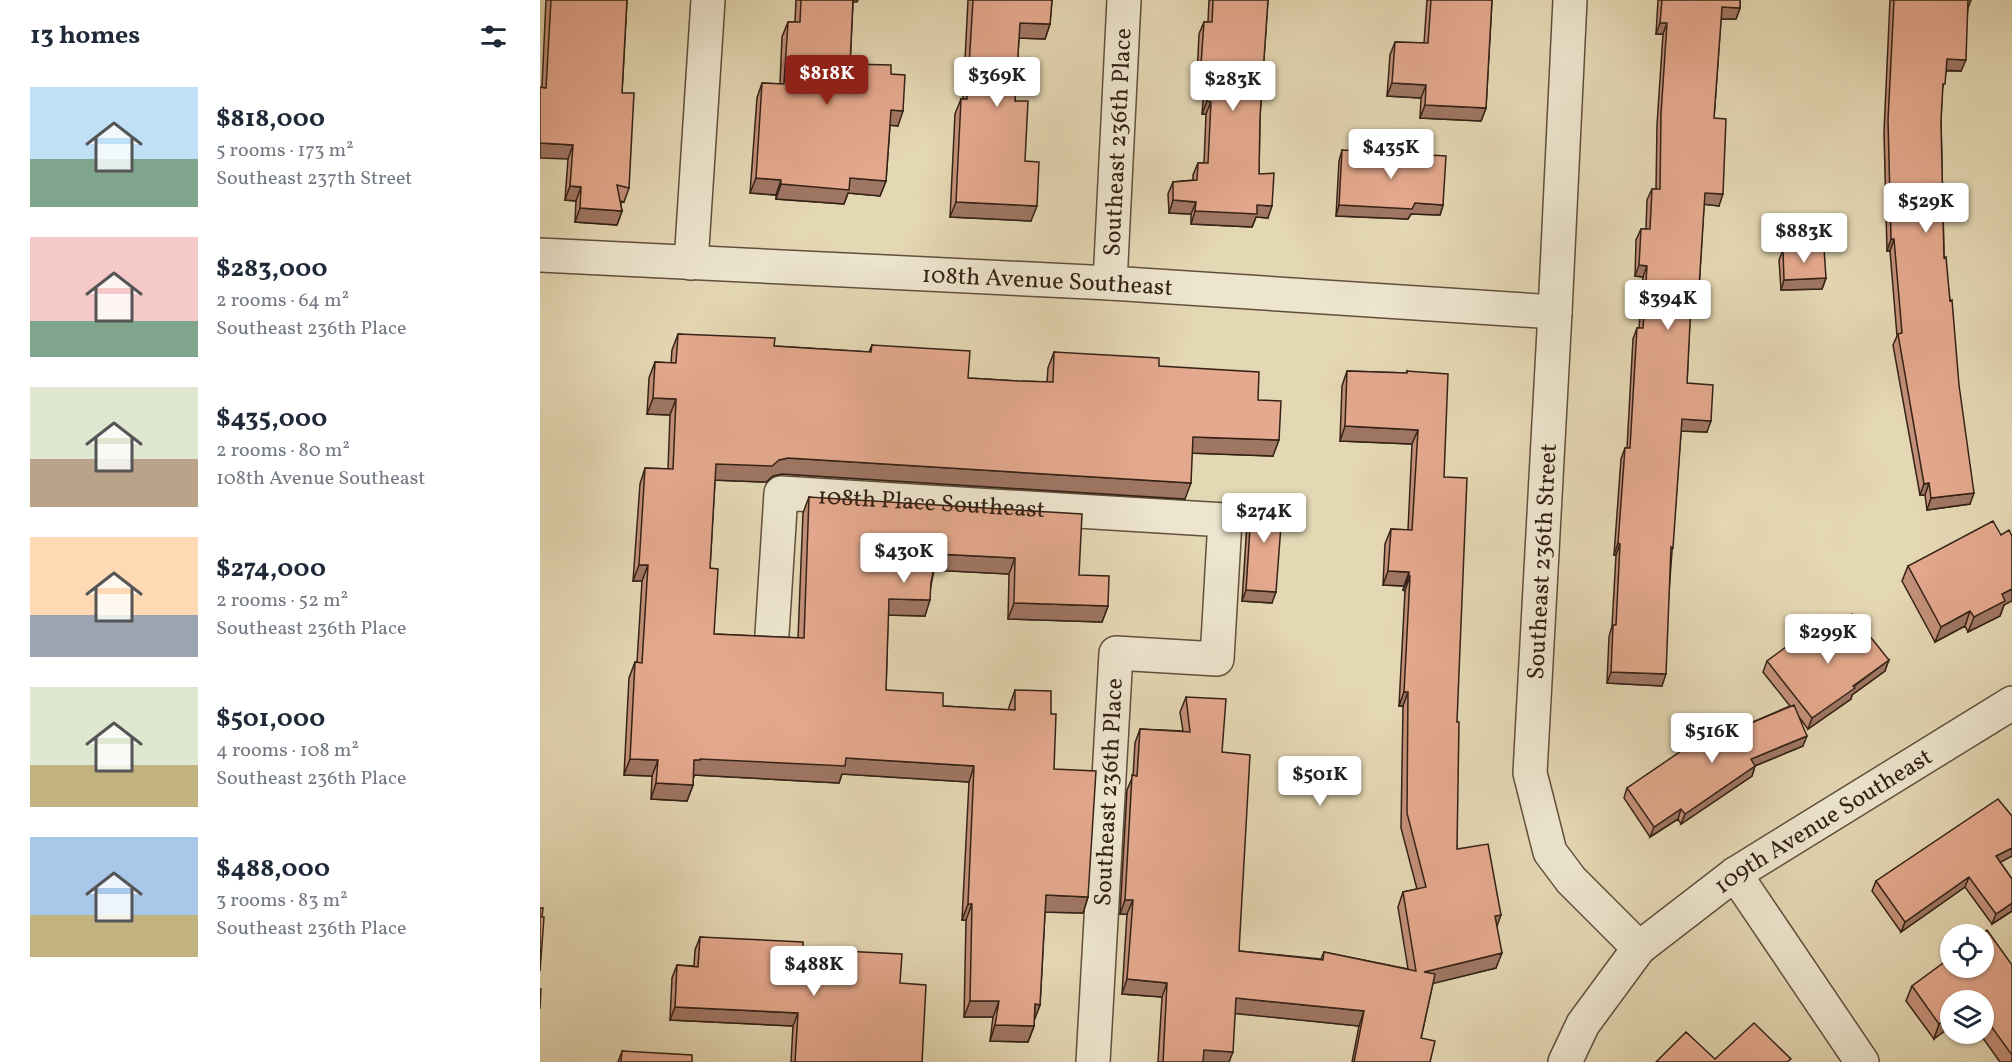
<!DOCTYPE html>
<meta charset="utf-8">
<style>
:root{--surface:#fff;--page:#f6f6f7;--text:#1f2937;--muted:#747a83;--accent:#8f2418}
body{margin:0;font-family:Vollkorn,serif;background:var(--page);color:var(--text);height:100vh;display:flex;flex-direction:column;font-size:22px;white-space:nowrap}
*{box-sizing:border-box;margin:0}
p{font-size:20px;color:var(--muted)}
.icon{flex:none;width:33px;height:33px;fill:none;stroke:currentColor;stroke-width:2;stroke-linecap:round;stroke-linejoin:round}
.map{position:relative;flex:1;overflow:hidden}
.drawer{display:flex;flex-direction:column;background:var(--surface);width:540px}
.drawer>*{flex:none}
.buttons{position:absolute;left:1400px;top:924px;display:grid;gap:12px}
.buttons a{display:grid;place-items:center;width:54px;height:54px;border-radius:50%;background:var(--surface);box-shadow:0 2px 4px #0004;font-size:30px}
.price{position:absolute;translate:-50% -51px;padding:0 14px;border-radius:6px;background:#fff;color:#222;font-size:20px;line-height:39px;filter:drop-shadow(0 2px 3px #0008)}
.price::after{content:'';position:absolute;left:50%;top:36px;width:18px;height:14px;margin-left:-9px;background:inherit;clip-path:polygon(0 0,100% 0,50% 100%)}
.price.selected{background:var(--accent);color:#fff}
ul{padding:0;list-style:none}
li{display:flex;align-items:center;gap:18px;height:150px;padding:0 30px}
li span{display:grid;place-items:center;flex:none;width:168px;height:120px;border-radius:0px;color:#555}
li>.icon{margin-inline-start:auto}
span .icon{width:72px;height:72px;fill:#fffc;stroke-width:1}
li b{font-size:26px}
h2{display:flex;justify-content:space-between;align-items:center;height:72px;padding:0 30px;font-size:26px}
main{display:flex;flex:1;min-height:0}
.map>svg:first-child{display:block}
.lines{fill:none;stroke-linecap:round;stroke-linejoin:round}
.minor-casing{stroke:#614f3d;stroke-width:36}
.tertiary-casing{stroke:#614f3d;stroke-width:36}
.minor{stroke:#ede5ce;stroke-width:33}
.tertiary{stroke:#ede5ce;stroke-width:33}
.wall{fill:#c39079;stroke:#352216;stroke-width:1.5}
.shaded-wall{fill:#9f7663;stroke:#352216;stroke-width:1.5}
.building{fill:#e3a88d;stroke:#352216;stroke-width:1.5}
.labels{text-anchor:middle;stroke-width:4.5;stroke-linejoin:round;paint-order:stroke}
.street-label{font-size:24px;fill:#352216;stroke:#ede5ce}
</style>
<main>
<section class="drawer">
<h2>13 homes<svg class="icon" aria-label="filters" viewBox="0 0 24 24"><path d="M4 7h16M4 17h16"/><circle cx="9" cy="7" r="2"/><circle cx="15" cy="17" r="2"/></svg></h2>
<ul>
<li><span style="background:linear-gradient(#bfe0f5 60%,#7fa58c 0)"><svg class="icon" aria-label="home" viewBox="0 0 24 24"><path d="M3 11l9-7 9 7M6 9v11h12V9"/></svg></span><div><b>$818,000</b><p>5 rooms · 173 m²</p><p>Southeast 237th Street</p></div></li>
<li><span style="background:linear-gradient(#f6c9c9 70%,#7fa58c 0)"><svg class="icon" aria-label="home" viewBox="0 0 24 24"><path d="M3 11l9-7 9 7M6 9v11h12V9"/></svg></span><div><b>$283,000</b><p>2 rooms · 64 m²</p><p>Southeast 236th Place</p></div></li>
<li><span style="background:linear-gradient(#dfe7d0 60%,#b9a48a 0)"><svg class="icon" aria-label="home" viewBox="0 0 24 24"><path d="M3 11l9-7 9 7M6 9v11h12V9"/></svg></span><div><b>$435,000</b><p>2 rooms · 80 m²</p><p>108th Avenue Southeast</p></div></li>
<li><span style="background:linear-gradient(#ffd9b3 65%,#9aa5b1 0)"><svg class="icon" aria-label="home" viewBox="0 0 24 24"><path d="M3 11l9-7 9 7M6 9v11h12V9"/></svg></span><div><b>$274,000</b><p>2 rooms · 52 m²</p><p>Southeast 236th Place</p></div></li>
<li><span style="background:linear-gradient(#dfe7d0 65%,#c2b280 0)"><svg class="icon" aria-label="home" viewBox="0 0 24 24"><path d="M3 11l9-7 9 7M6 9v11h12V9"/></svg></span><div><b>$501,000</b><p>4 rooms · 108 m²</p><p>Southeast 236th Place</p></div></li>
<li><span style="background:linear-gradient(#a9c7e8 65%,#c2b280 0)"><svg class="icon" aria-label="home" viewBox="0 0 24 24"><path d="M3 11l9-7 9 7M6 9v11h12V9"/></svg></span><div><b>$488,000</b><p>3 rooms · 83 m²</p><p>Southeast 236th Place</p></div></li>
</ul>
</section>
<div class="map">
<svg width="1472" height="1062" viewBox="0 0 1472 1062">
<rect width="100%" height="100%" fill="#e4d7b3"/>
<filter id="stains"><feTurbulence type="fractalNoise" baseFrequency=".00333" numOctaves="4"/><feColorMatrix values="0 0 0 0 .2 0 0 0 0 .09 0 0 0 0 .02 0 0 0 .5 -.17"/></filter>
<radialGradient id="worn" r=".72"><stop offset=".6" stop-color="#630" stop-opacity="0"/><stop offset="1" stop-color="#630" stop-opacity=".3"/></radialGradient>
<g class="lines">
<defs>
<g id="minor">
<path d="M 151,263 L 168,0"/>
<path id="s1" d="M 570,283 L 584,0"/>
<path id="s2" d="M 232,634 L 241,493 L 685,520 L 677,659 L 576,653 L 553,1062"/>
<path d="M 1195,874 L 1322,1062"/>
<path id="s3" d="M 1099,948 L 1195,874 L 1472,703"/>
<path id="s4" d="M 1025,1062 L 1043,1024 L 1099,948 L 1031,880 L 1010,852 L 990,773 L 1015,312 L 1030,0"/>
</g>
<g id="tertiary">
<path id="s5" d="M 0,255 L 570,283 L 1015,312"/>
</g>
</defs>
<use href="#minor" class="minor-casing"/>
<use href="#tertiary" class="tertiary-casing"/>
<use href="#minor" class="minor"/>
<use href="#tertiary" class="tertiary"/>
</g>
<path class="wall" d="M 6,0 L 87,0 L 82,93 L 89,188 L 84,202 L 80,201 L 82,211 L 77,225 L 35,222 L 36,201 L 25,200 L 28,159 L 2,87 Z
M 256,0 L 318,0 L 317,2 L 313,2 L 310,64 L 351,74 L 358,126 L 350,125 L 346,181 L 340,196 L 308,193 L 304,204 L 236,199 L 236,195 L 210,193 L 217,98 L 222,83 L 240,84 L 242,37 L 248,22 L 255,22 Z
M 428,0 L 512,0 L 510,24 L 505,39 L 479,38 L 475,101 L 485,161 L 491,221 L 410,217 L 415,114 L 421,99 L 423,99 Z
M 669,0 L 728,0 L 720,117 L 719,174 L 728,218 L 716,217 L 712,227 L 651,224 L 651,214 L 629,213 L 628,194 L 633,182 L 653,180 L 653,175 L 658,163 L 664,163 L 666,114 L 662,114 L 665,77 L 657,77 L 659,34 L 664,22 L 668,22 Z
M 887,0 L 952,0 L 946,108 L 941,121 L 880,118 L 881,98 L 847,96 L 850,55 L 855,42 L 884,43 Z
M 1118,0 L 1200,0 L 1200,8 L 1196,19 L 1181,19 L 1174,118 L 1179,206 L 1164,204 L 1158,304 L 1154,316 L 1150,315 L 1147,383 L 1167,432 L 1141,431 L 1122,686 L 1067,683 L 1069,637 L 1072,626 L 1076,555 L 1074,555 L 1081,459 L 1085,448 L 1087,448 L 1093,339 L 1097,328 L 1099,328 L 1103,277 L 1095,276 L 1096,240 L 1101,229 L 1106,229 L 1107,200 L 1112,189 L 1116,189 L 1117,125 L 1123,34 L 1116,34 Z
M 1350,0 L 1431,0 L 1428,8 L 1421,71 L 1406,71 L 1402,91 L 1401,121 L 1404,258 L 1410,301 L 1430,504 L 1387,510 L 1385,495 L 1380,495 L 1353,345 L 1357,336 L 1350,251 L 1347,251 L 1344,132 Z
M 802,150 L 903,205 L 900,215 L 871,214 L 868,219 L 796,216 L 799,161 Z
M 1243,250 L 1286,278 L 1282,289 L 1241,290 L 1239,260 Z
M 138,334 L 234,346 L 329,352 L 332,345 L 428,378 L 478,381 L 507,382 L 508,368 L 514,352 L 619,366 L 718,400 L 733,456 L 652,453 L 645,499 L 242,474 L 233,476 L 226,482 L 175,480 L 170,568 L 174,634 L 258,638 L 263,513 L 269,497 L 539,575 L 568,606 L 562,622 L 468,619 L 469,574 L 394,570 L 385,616 L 348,615 L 346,690 L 403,706 L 469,710 L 469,707 L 475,690 L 511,714 L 514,769 L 548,897 L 543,913 L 505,912 L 500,1005 L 494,1020 L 494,1026 L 488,1042 L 450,1041 L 453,1017 L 424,1017 L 426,920 L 422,920 L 429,782 L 302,774 L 299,783 L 154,775 L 153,777 L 153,785 L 147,801 L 111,799 L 112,776 L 84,775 L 89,678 L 95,662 L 97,662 L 102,581 L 93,581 L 100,484 L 105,468 L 128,469 L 130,415 L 107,414 L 109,378 L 115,362 L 131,363 L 132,350 Z
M 807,371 L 866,373 L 867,371 L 904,477 L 917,722 L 917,849 L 957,926 L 956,968 L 893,983 L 881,1038 L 890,1062 L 812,1062 L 819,1026 L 695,1013 L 689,1062 L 618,1062 L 622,997 L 582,994 L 587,914 L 580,914 L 587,790 L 593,776 L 595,743 L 600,729 L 643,731 L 640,712 L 646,697 L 682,752 L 699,951 L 781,959 L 784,952 L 868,969 L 858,907 L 863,892 L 877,889 L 861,828 L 863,706 L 859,706 L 865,591 L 863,590 L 864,586 L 843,585 L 845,544 L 851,529 L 868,530 L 872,444 L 800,441 L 802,386 Z
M 712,497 L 732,603 L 702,601 L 708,508 Z
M 1368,566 L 1464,605 L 1460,616 L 1428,632 L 1425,626 L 1395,642 L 1362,581 Z
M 1274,641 L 1345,671 L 1312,695 L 1311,699 L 1268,729 L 1259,717 L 1263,746 L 1215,766 L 1212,776 L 1141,824 L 1138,819 L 1110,837 L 1084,798 L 1087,788 L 1192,731 L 1250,706 L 1223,672 L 1227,661 Z
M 1472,856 L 1460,862 L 1472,879 L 1472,911 L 1452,924 L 1425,887 L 1361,932 L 1332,891 L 1336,881 Z
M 160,937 L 263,949 L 360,983 L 382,1062 L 251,1062 L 253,1026 L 130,1020 L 132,978 L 137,965 L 154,966 L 155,950 Z
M 1472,965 L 1472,1062 L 1460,1062 L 1440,1034 L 1443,1034 L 1443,1000 L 1410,1000 L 1394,1039 L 1366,1001 L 1372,986 Z
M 82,1051 L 152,1062 L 78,1062 Z"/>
<path class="shaded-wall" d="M 1182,7 L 1200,8 L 1196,19 L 1178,19 Z
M 480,23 L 510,24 L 505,39 L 474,38 Z
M 1120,23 L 1127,23 L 1123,34 L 1116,34 Z
M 1407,59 L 1426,60 L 1421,71 L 1402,70 Z
M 661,64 L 669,65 L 665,77 L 657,77 Z
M 852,83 L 886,85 L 881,98 L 847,96 Z
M 667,101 L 671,102 L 666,114 L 662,114 Z
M 885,105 L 946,108 L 941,121 L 880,118 Z
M 351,110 L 363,111 L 358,126 L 346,125 Z
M 0,143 L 33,145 L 28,159 L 0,158 Z
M 216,178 L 241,180 L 236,195 L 210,193 Z
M 310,178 L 346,181 L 340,196 L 308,193 L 304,204 L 236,199 L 241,184 Z
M 30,186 L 41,187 L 36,201 L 25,200 Z
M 1165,193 L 1183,194 L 1179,206 L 1161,204 Z
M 633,200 L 656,202 L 651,214 L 629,213 Z
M 416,202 L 497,206 L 491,221 L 410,217 Z
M 875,203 L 903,205 L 900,215 L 871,214 L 868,219 L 796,216 L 799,205 Z
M 717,205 L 732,206 L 728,218 L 716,217 L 712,227 L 651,224 L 655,211 Z
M 40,208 L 82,211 L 77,225 L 35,222 Z
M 1351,239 L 1354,239 L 1350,251 L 1347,251 Z
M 1099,265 L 1107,266 L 1103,277 L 1095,276 Z
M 1286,278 L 1282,289 L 1241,290 L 1244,280 Z
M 1151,304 L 1158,304 L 1154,316 L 1147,315 Z
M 113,398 L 136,399 L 130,415 L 107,414 Z
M 1142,419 L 1171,421 L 1167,432 L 1138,431 Z
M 805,426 L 878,430 L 872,444 L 800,441 Z
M 653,437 L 739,440 L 733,456 L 647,453 Z
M 248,458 L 651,483 L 645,499 L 242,474 L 233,476 L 226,482 L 170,480 L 176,464 L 239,460 Z
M 1389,483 L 1385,495 L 1380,495 L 1384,484 Z
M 1434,493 L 1430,504 L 1387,510 L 1391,498 Z
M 1078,543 L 1080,544 L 1076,555 L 1074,555 Z
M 397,554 L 475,558 L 469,574 L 391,570 Z
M 99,565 L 108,565 L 102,581 L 93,581 Z
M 848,571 L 869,572 L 864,586 L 843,585 Z
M 869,576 L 870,576 L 865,591 L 863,590 Z
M 1472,589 L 1472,601 L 1464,605 L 1460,616 L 1428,632 L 1434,617 L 1462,594 Z
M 706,590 L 736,592 L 732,603 L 702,601 Z
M 349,599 L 390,600 L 385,616 L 343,615 Z
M 474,603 L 568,606 L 562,622 L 468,619 Z
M 1430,611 L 1425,626 L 1395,642 L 1401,627 Z
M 1349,660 L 1345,671 L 1312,695 L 1311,699 L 1268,729 L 1272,718 Z
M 1071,672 L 1126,674 L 1122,686 L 1067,683 Z
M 864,692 L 868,692 L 863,706 L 859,706 Z
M 1267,736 L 1263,746 L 1207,769 L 1211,759 Z
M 306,758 L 434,766 L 429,782 L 302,774 L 299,783 L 154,775 L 154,777 L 148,776 L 154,760 L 160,759 Z
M 90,759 L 118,760 L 112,776 L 84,775 Z
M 1215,766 L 1212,776 L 1141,824 L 1145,814 Z
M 116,783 L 153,785 L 147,801 L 111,799 Z
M 1141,809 L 1138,819 L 1110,837 L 1114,827 Z
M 1472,848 L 1472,856 L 1452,867 L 1456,856 Z
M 1429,877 L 1425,887 L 1361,932 L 1365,922 Z
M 506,895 L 548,897 L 543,913 L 500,912 Z
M 585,900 L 593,900 L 587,914 L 580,914 Z
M 1472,903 L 1472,911 L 1452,924 L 1456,914 Z
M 428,904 L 432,904 L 426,920 L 422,920 Z
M 961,915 L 956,929 L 955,916 Z
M 962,953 L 956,968 L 879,987 L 884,972 Z
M 587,979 L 627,983 L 622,997 L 582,994 Z
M 696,998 L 824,1011 L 819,1026 L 690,1013 Z
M 430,1001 L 459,1001 L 453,1017 L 424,1017 Z
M 495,1004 L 500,1005 L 494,1021 Z
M 135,1007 L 258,1013 L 253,1026 L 130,1020 Z
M 1410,1016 L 1410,1027 L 1394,1039 L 1399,1024 Z
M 455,1025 L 494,1026 L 488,1042 L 450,1041 Z
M 664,1050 L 693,1052 L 689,1062 L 660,1062 Z"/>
<path class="building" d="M 11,0 L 87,0 L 82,93 L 94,93 L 89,188 L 77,185 L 82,211 L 40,208 L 41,187 L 30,186 L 33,145 L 0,143 L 0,87 L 6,88 Z
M 261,0 L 313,0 L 310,64 L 351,65 L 351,74 L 365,75 L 363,111 L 351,110 L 346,181 L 310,178 L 309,190 L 241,184 L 241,180 L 216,178 L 222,83 L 244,84 L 248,22 L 260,22 Z
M 433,0 L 512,0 L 510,24 L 480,23 L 475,101 L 488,101 L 485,161 L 499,162 L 497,206 L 416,202 L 421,99 L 427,99 Z
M 673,0 L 728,0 L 720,117 L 719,174 L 734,173 L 732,206 L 717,205 L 717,214 L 655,211 L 656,202 L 633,200 L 633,182 L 657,180 L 658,163 L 668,163 L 671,102 L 667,101 L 669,65 L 661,64 L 664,22 L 672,22 Z
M 891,0 L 952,0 L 946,108 L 885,105 L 886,85 L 852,83 L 855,42 L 888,43 Z
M 1122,0 L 1200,0 L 1200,8 L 1182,7 L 1174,118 L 1186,119 L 1183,194 L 1165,193 L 1158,304 L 1151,304 L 1147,383 L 1173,385 L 1171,421 L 1142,419 L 1133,548 L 1131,547 L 1126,674 L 1071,672 L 1073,625 L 1076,625 L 1080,544 L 1078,543 L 1085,448 L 1090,448 L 1097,328 L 1103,328 L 1107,266 L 1099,265 L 1101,229 L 1110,229 L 1112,189 L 1120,189 L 1121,114 L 1127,23 L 1120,23 Z
M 1354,0 L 1428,0 L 1426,60 L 1407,59 L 1405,84 L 1403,84 L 1401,121 L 1404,258 L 1406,257 L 1410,301 L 1412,300 L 1419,385 L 1434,493 L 1391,498 L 1389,483 L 1384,484 L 1358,334 L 1362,333 L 1354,239 L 1351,239 L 1348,120 Z
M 802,150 L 906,156 L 903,205 L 875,203 L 872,209 L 799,205 Z
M 1284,248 L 1286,278 L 1244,280 L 1243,250 Z
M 138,334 L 235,338 L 234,346 L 331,352 L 332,345 L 430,351 L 428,378 L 478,381 L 513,382 L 514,352 L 619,358 L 619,366 L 719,372 L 718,400 L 741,401 L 739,440 L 653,437 L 651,483 L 248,458 L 239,460 L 232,466 L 176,464 L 170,568 L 178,569 L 174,634 L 264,638 L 269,497 L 542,514 L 539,575 L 569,576 L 568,606 L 474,603 L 475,558 L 397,554 L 391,582 L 390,600 L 349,599 L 346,690 L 403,693 L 403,706 L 475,710 L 475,690 L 511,691 L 511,714 L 516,714 L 514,769 L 556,771 L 548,897 L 506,895 L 500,1005 L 495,1004 L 494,1026 L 455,1025 L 459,1001 L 430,1001 L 432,904 L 428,904 L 434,766 L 306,758 L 305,766 L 160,759 L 160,760 L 154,760 L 153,785 L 116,783 L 118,760 L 90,759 L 95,662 L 102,663 L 108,565 L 99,565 L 105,468 L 133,469 L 136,399 L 113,398 L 115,362 L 136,363 Z
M 807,371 L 867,373 L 867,371 L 908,374 L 904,477 L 927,478 L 917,722 L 919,722 L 917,849 L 948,844 L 961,915 L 955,916 L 962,953 L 884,972 L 895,974 L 881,1038 L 895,1041 L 890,1062 L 814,1062 L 824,1011 L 696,998 L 693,1052 L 664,1050 L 663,1062 L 623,1062 L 627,983 L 587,979 L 593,900 L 585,900 L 592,775 L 597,776 L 600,729 L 650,732 L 646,697 L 686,699 L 682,752 L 710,755 L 699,951 L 783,960 L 784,952 L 876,971 L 863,892 L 886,887 L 867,813 L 868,692 L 864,692 L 870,576 L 869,576 L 869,572 L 848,571 L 851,529 L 872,530 L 878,430 L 805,426 Z
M 712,497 L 743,499 L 736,592 L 706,590 Z
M 1453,521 L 1461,535 L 1469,530 L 1472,536 L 1472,589 L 1462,594 L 1465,601 L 1434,617 L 1430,611 L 1401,627 L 1368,566 Z
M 1312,614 L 1349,660 L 1313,686 L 1315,688 L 1272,718 L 1227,661 L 1266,632 L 1274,641 Z
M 1254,705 L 1267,736 L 1211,759 L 1215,766 L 1145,814 L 1141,809 L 1114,827 L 1087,788 L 1185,721 L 1192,731 Z
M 1458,799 L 1472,816 L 1472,848 L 1456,856 L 1472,879 L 1472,903 L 1456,914 L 1429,877 L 1365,922 L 1336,881 Z
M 0,908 L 3,908 L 2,917 L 4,917 L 0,971 Z
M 1447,930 L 1472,965 L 1472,1055 L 1443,1015 L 1443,1000 L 1410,1000 L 1410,1016 L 1399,1024 L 1372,986 L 1410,958 L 1410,968 L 1443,968 L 1443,934 L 1442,934 Z
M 160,937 L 263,942 L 263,949 L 362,954 L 360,983 L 386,985 L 382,1062 L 255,1062 L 258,1013 L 135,1007 L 137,965 L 158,967 Z
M 0,989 L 1,989 L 0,1009 Z
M 1214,1023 L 1251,1059 L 1247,1062 L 1116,1062 L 1146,1032 L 1175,1059 Z
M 82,1051 L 152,1055 L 152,1062 L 81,1062 Z"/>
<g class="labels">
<g class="street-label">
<text dy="8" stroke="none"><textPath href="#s1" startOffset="141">Southeast 236th Place</textPath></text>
<text dy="8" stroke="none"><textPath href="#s5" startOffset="508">108th Avenue Southeast</textPath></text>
<text dy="8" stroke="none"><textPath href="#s2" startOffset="292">108th Place Southeast</textPath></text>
<text dy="8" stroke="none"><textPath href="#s4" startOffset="561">Southeast 236th Street</textPath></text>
<text transform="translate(568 792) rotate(-87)" y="8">Southeast 236th Place</text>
<text dy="8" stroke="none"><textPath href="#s3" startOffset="224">109th Avenue Southeast</textPath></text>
</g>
</g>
<rect width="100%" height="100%" filter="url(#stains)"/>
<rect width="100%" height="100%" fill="url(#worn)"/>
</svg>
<div class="buttons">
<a><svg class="icon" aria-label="locate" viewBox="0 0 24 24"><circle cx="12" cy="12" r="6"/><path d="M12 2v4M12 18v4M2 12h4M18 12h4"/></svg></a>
<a><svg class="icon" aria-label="layers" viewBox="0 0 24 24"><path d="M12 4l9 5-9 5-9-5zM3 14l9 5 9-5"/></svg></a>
</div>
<b class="price selected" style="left:287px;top:106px">$818K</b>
<b class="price" style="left:457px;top:108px">$369K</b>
<b class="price" style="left:693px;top:112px">$283K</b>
<b class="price" style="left:851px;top:180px">$435K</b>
<b class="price" style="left:1386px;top:234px">$529K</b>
<b class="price" style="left:1264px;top:264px">$883K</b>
<b class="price" style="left:1128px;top:331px">$394K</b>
<b class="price" style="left:724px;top:544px">$274K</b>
<b class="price" style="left:364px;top:584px">$430K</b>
<b class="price" style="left:1288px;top:665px">$299K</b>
<b class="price" style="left:1172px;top:764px">$516K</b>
<b class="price" style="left:780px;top:807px">$501K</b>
<b class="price" style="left:274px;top:997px">$488K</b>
</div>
</main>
